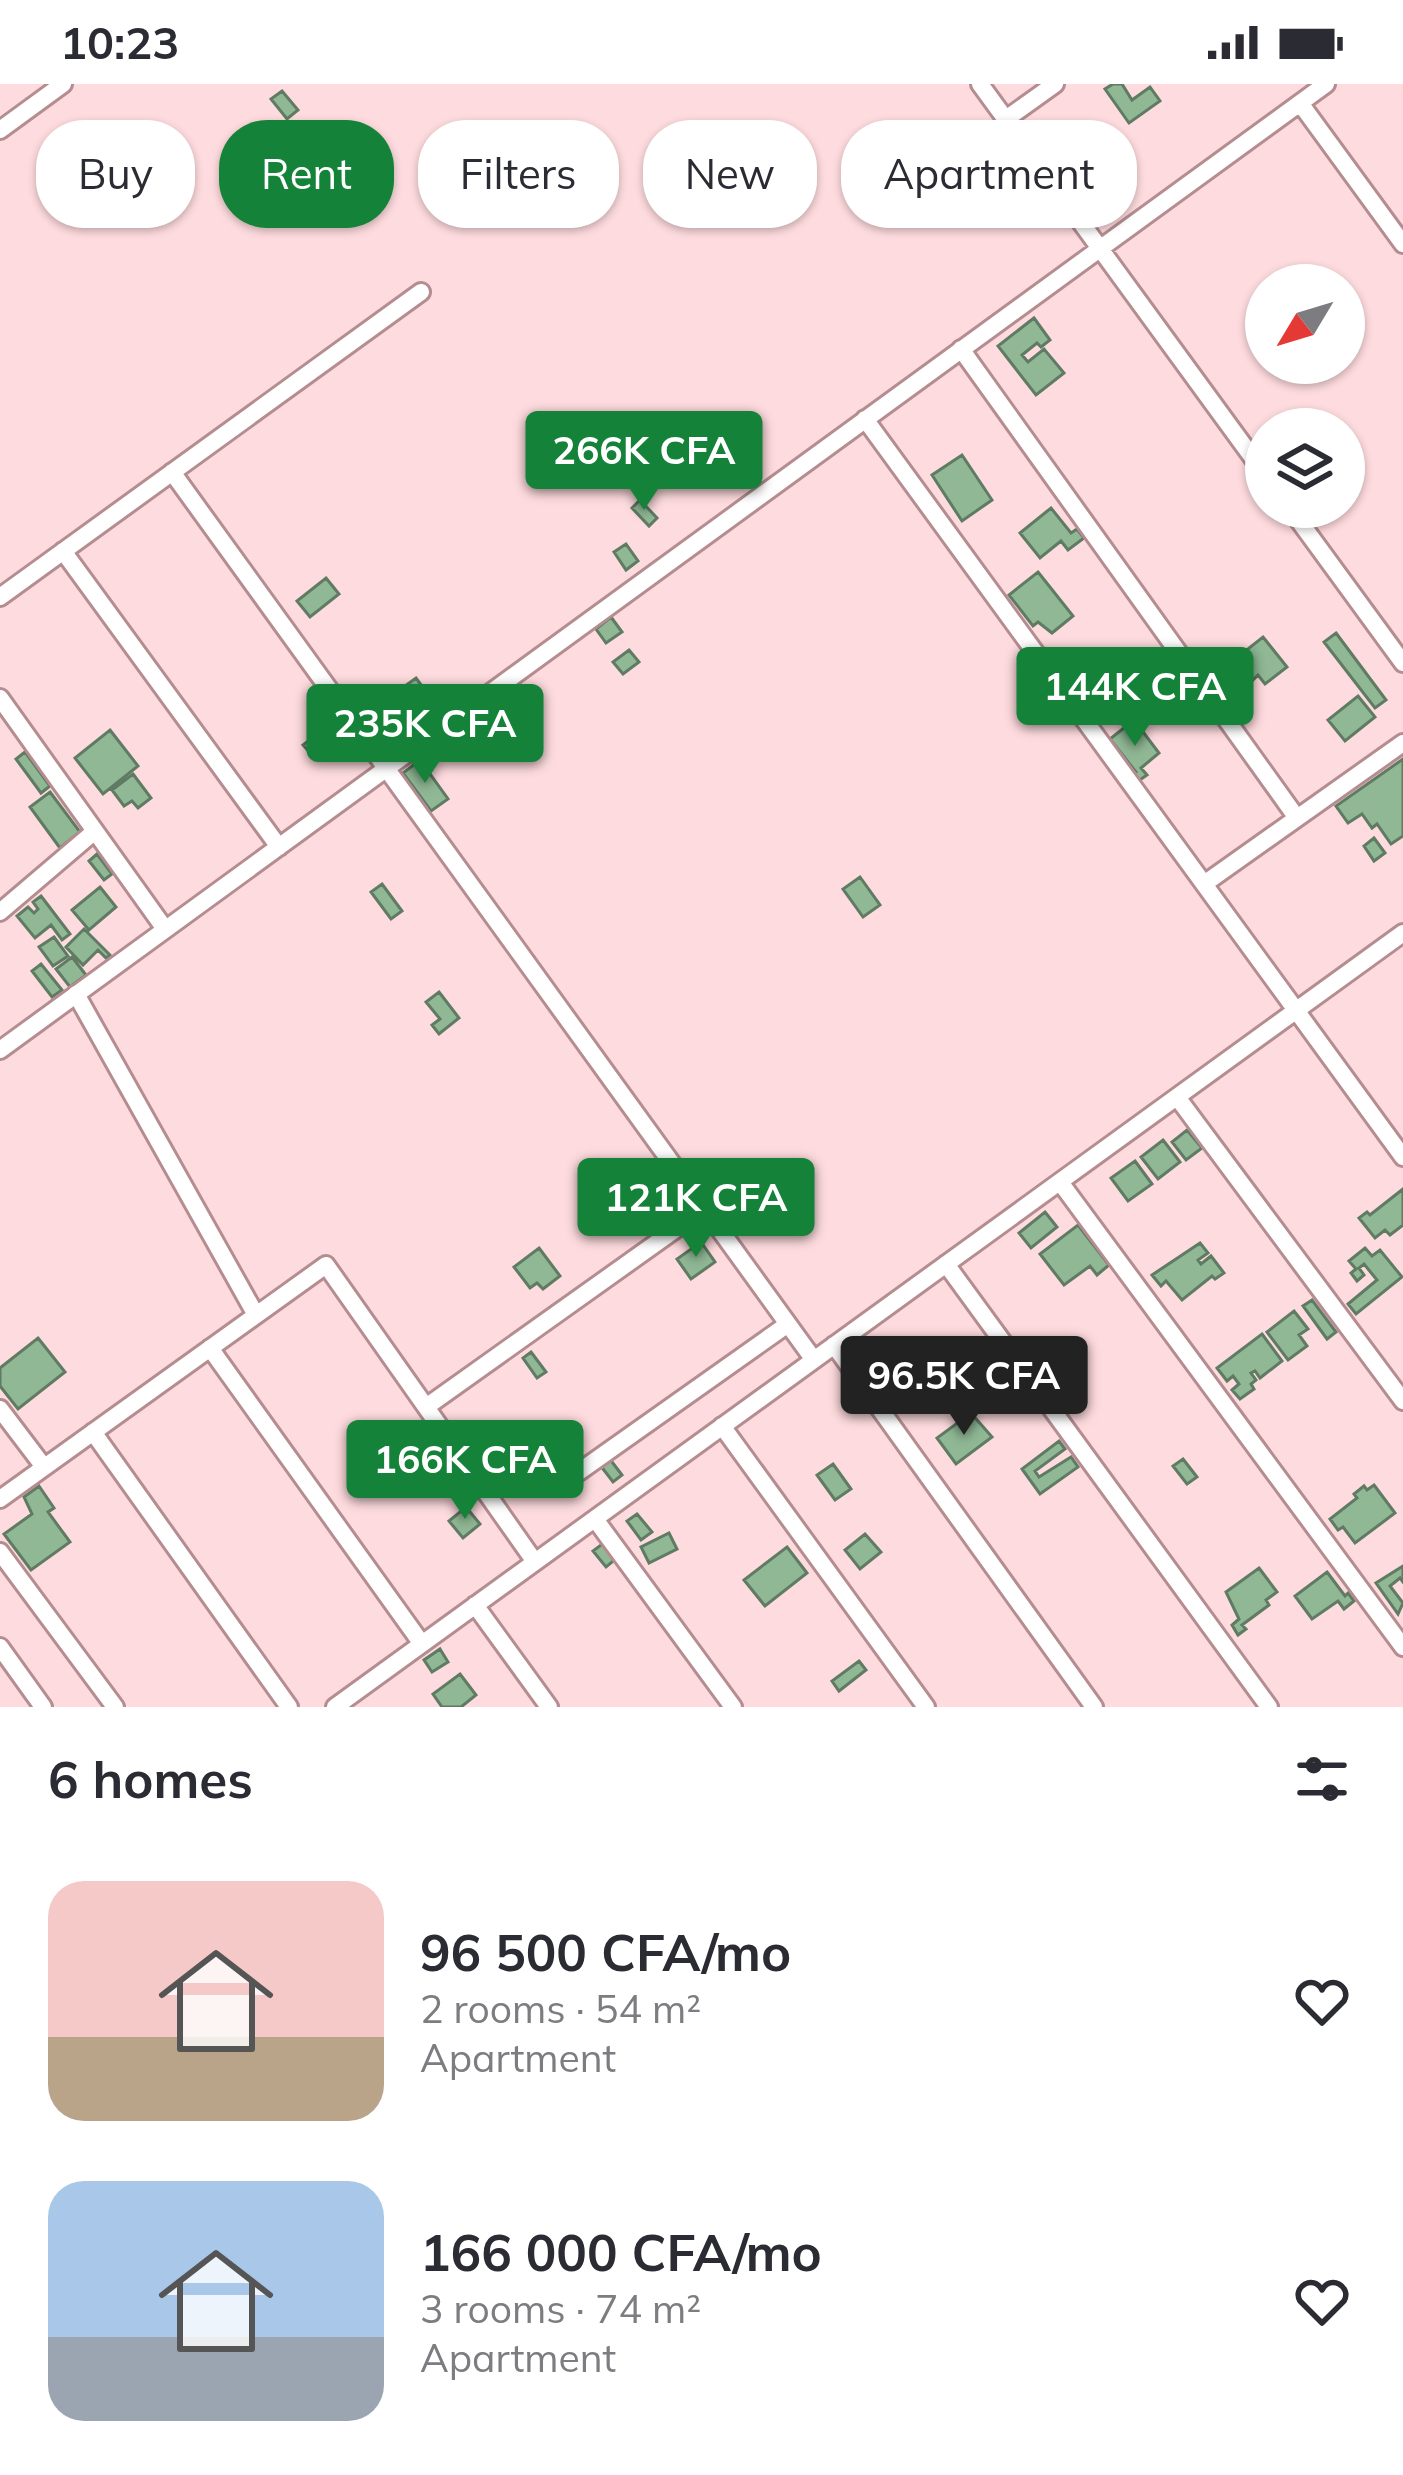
<!DOCTYPE html>
<meta charset="utf-8">
<style>
:root{--surface:#fff;--page:#f7f7f7;--text:#2b2b33;--muted:#7c7c81;--accent:#148239}
body{margin:0;font-family:Mulish,sans-serif;background:var(--page);color:var(--text);height:100vh;display:flex;flex-direction:column;font-size:45px;white-space:nowrap}
*{box-sizing:border-box;margin:0}
p{font-size:39px;color:var(--muted)}
.icon{flex:none;width:66px;height:66px;fill:none;stroke:currentColor;stroke-width:2;stroke-linecap:round;stroke-linejoin:round}
.map{position:relative;height:1623px;overflow:hidden}
.panel{display:flex;flex-direction:column;background:var(--surface);flex:1}
.panel>*{flex:none}
.banner{position:absolute;left:36px;top:36px;width:1332px;height:108px;display:flex;gap:24px}
.needle{width:78px;rotate:232deg}
.buttons{position:absolute;left:1245px;top:180px;display:grid;gap:24px}
.buttons a{display:grid;place-items:center;width:120px;height:120px;border-radius:50%;background:var(--surface);box-shadow:0 3px 9px #0004;font-size:60px}
.price{position:absolute;translate:-50% -102px;padding:0 27px;border-radius:12px;background:var(--accent);color:#fff;font-size:39px;line-height:78px;filter:drop-shadow(0 3px 6px #0008)}
.price::after{content:'';position:absolute;left:50%;top:72px;width:36px;height:27px;margin-left:-18px;background:inherit;clip-path:polygon(0 0,100% 0,50% 100%)}
.price.selected{background:#222;color:#fff}
ul{padding:0;list-style:none}
li{display:flex;align-items:center;gap:36px;height:300px;padding:0 48px}
li span{display:grid;place-items:center;flex:none;width:336px;height:240px;border-radius:36px;color:#555}
li>.icon{margin-inline-start:auto}
span .icon{width:144px;height:144px;fill:#fffc;stroke-width:1}
li b{font-size:51px}
h2{display:flex;justify-content:space-between;align-items:center;height:144px;padding:0 48px;font-size:51px}
.pill{padding:0 42px;border-radius:48px;background:var(--surface);box-shadow:0 3px 9px #0004;font-size:42px;line-height:108px}
.pill.selected{background:var(--accent);color:#fff}
.status{display:flex;justify-content:space-between;align-items:center;height:84px;padding:0 60px;background:var(--surface);direction:ltr}
.status svg{height:33px;fill:currentColor}
.map>svg:first-child{display:block}
.building{fill:#90b895;stroke:#5f7b63;stroke-width:3}
.lines{fill:none;stroke-linecap:round;stroke-linejoin:round}
.minor-casing{stroke:#b58d91;stroke-width:22}
.minor{stroke:#fff;stroke-width:16}
</style>
<div class="status"><b>10:23</b><svg viewBox="0 0 49 12"><path d="M0 12V9h3v3zM5 12V6h3v6zM10 12V3h3v9zM15 12V0h3v12zM26 1h20v11H26zM47 4h2v5h-2z"/></svg></div>
<div class="map">
<svg width="1403" height="1623" viewBox="0 0 1403 1623">
<rect width="100%" height="100%" fill="#fedbde"/>
<path class="building" d="M 1113,0 L 1122,0 L 1132,16 L 1150,3 L 1160,17 L 1129,39 L 1105,5 Z
M 282,7 L 298,26 L 287,35 L 271,15 Z
M 1034,234 L 1050,256 L 1041,263 L 1037,259 L 1022,271 L 1028,278 L 1044,265 L 1064,289 L 1036,311 L 998,262 Z
M 962,371 L 992,416 L 962,437 L 932,391 Z
M 640,416 L 657,434 L 649,442 L 632,424 Z
M 1051,424 L 1071,449 L 1077,445 L 1084,454 L 1068,466 L 1061,457 L 1040,474 L 1020,449 Z
M 626,460 L 638,477 L 626,486 L 614,468 Z
M 1038,488 L 1073,532 L 1052,549 L 1038,538 L 1033,542 L 1009,511 Z
M 326,494 L 339,510 L 310,533 L 297,517 Z
M 611,533 L 622,548 L 606,559 L 596,545 Z
M 1336,549 L 1386,616 L 1375,624 L 1324,558 Z
M 1263,553 L 1287,583 L 1265,600 L 1258,591 L 1253,596 L 1242,582 L 1229,598 L 1220,587 Z
M 629,566 L 639,578 L 623,590 L 613,578 Z
M 416,594 L 435,620 L 400,645 L 390,632 L 411,617 L 402,604 Z
M 1358,612 L 1375,633 L 1345,657 L 1328,636 Z
M 1134,636 L 1159,669 L 1141,684 L 1147,691 L 1134,700 L 1129,694 L 1136,688 L 1110,655 Z
M 110,646 L 138,682 L 103,710 L 75,674 Z
M 321,647 L 328,656 L 311,670 L 303,661 Z
M 25,668 L 50,702 L 41,709 L 16,675 Z
M 1403,675 L 1403,752 L 1391,760 L 1377,740 L 1372,744 L 1362,730 L 1348,739 L 1336,722 Z
M 420,676 L 448,715 L 431,727 L 403,689 Z
M 133,690 L 151,714 L 138,724 L 132,717 L 124,722 L 112,706 Z
M 50,708 L 80,748 L 60,764 L 30,723 Z
M 1374,754 L 1385,769 L 1374,777 L 1364,762 Z
M 97,770 L 112,790 L 104,796 L 89,777 Z
M 860,793 L 880,821 L 863,833 L 843,805 Z
M 382,800 L 402,827 L 391,835 L 371,808 Z
M 100,803 L 116,823 L 89,846 L 72,826 Z
M 41,812 L 70,850 L 62,856 L 51,841 L 35,854 L 17,832 L 28,823 L 34,829 L 38,825 L 33,818 Z
M 84,845 L 110,871 L 106,874 L 98,866 L 83,881 L 66,863 Z
M 54,853 L 68,872 L 53,882 L 39,863 Z
M 72,873 L 86,891 L 70,903 L 56,885 Z
M 41,880 L 62,906 L 52,913 L 32,887 Z
M 439,908 L 459,934 L 439,950 L 432,941 L 440,935 L 426,918 Z
M 1187,1046 L 1202,1064 L 1186,1076 L 1172,1058 Z
M 1163,1056 L 1180,1078 L 1158,1095 L 1141,1073 Z
M 1135,1077 L 1152,1100 L 1128,1117 L 1111,1094 Z
M 1403,1105 L 1403,1141 L 1390,1151 L 1385,1146 L 1375,1154 L 1359,1134 L 1367,1128 L 1370,1131 Z
M 1045,1128 L 1057,1143 L 1031,1164 L 1019,1149 Z
M 1078,1141 L 1109,1181 L 1097,1191 L 1090,1182 L 1064,1201 L 1040,1170 Z
M 701,1158 L 715,1178 L 691,1195 L 677,1175 Z
M 1200,1159 L 1208,1169 L 1198,1176 L 1201,1180 L 1211,1172 L 1224,1189 L 1215,1195 L 1212,1192 L 1182,1216 L 1166,1197 L 1161,1202 L 1152,1191 Z
M 539,1164 L 560,1192 L 543,1205 L 537,1199 L 530,1204 L 514,1183 Z
M 1365,1164 L 1372,1172 L 1380,1166 L 1402,1193 L 1356,1230 L 1348,1220 L 1377,1196 L 1364,1180 L 1359,1184 L 1364,1191 L 1357,1197 L 1351,1189 L 1356,1185 L 1349,1177 Z
M 1312,1216 L 1336,1248 L 1327,1255 L 1303,1222 Z
M 1294,1227 L 1308,1245 L 1299,1251 L 1307,1262 L 1288,1276 L 1267,1248 Z
M 1262,1250 L 1282,1277 L 1260,1294 L 1255,1287 L 1251,1289 L 1256,1296 L 1251,1300 L 1254,1305 L 1240,1315 L 1232,1306 L 1239,1300 L 1233,1292 L 1227,1297 L 1217,1284 Z
M 38,1254 L 65,1288 L 18,1325 L 0,1302 L 0,1284 Z
M 994,1266 L 1009,1285 L 979,1309 L 984,1316 L 973,1325 L 953,1299 Z
M 531,1268 L 546,1288 L 537,1294 L 523,1274 Z
M 971,1329 L 992,1353 L 956,1380 L 937,1354 Z
M 1059,1357 L 1065,1365 L 1035,1387 L 1039,1393 L 1071,1373 L 1078,1383 L 1040,1410 L 1022,1385 Z
M 609,1374 L 622,1391 L 613,1398 L 600,1381 Z
M 1183,1375 L 1197,1393 L 1187,1400 L 1173,1382 Z
M 833,1380 L 851,1405 L 835,1416 L 817,1391 Z
M 1374,1401 L 1395,1429 L 1355,1459 L 1343,1443 L 1338,1446 L 1330,1435 L 1357,1414 L 1354,1410 L 1364,1402 L 1367,1406 Z
M 39,1402 L 54,1424 L 48,1428 L 70,1458 L 31,1486 L 4,1450 L 32,1430 L 24,1413 Z
M 466,1423 L 480,1440 L 463,1454 L 449,1437 Z
M 637,1430 L 652,1448 L 641,1456 L 627,1437 Z
M 669,1449 L 677,1465 L 649,1479 L 641,1463 Z
M 865,1450 L 881,1468 L 860,1485 L 845,1466 Z
M 605,1458 L 617,1474 L 606,1483 L 593,1467 Z
M 787,1463 L 807,1489 L 765,1522 L 744,1496 Z
M 1403,1482 L 1403,1498 L 1400,1494 L 1390,1502 L 1403,1519 L 1398,1530 L 1376,1499 Z
M 1259,1484 L 1277,1508 L 1266,1516 L 1269,1521 L 1242,1541 L 1246,1545 L 1238,1551 L 1232,1541 L 1239,1535 L 1226,1508 Z
M 1327,1488 L 1345,1512 L 1348,1509 L 1354,1517 L 1344,1525 L 1338,1517 L 1312,1535 L 1295,1512 Z
M 440,1565 L 448,1578 L 432,1588 L 424,1576 Z
M 859,1577 L 866,1586 L 839,1607 L 832,1597 Z
M 460,1590 L 476,1611 L 461,1623 L 442,1623 L 433,1610 Z"/>
<g class="lines">
<defs>
<path id="minor" d="M 980,0 L 1266,392
M 1300,19 L 1403,160
M 1006,35 L 1055,0
M 0,46 L 63,0
M 961,265 L 1297,734
M 865,335 L 1403,1073
M 172,388 L 814,1276
M 1289,423 L 1403,579
M 63,467 L 279,763
M 0,513 L 421,208
M 0,614 L 165,845
M 1204,800 L 1403,659
M 0,828 L 95,747
M 76,910 L 256,1231
M 0,966 L 1326,0
M 1177,1013 L 1403,1317
M 1060,1098 L 1403,1563
M 946,1180 L 1269,1623
M 834,1261 L 1094,1623
M 210,1264 L 422,1560
M 426,1323 L 704,1125
M 0,1325 L 44,1383
M 722,1342 L 926,1623
M 93,1348 L 289,1623
M 576,1390 L 788,1240
M 0,1415 L 326,1181 L 535,1478
M 595,1435 L 733,1623
M 0,1468 L 115,1623
M 475,1521 L 549,1623
M 0,1563 L 43,1623
M 335,1623 L 1403,849"/>
</defs>
<use href="#minor" class="minor-casing"/>
<use href="#minor" class="minor"/>
</g>
</svg>
<div class="buttons">
<a><svg class="needle" viewBox="-14 -14 28 28"><path d="M0-13l5 13h-10z" fill="#e53935"/><path d="M0 13l5-13h-10z" fill="#7c7c81"/></svg></a>
<a><svg class="icon" aria-label="layers" viewBox="0 0 24 24"><path d="M12 4l9 5-9 5-9-5zM3 14l9 5 9-5"/></svg></a>
</div>
<b class="price" style="left:644px;top:429px">266K CFA</b>
<b class="price" style="left:1135px;top:665px">144K CFA</b>
<b class="price" style="left:425px;top:702px">235K CFA</b>
<b class="price" style="left:696px;top:1176px">121K CFA</b>
<b class="price selected" style="left:964px;top:1354px">96.5K CFA</b>
<b class="price" style="left:465px;top:1438px">166K CFA</b>
<div class="banner">
<a class="pill">Buy</a>
<a class="pill selected">Rent</a>
<a class="pill">Filters</a>
<a class="pill">New</a>
<a class="pill">Apartment</a>
</div>
</div>
<section class="panel">
<h2>6 homes<svg class="icon" aria-label="filters" viewBox="0 0 24 24"><path d="M4 7h16M4 17h16"/><circle cx="9" cy="7" r="2"/><circle cx="15" cy="17" r="2"/></svg></h2>
<ul>
<li><span style="background:linear-gradient(#f6c9c9 65%,#b9a48a 0)"><svg class="icon" aria-label="home" viewBox="0 0 24 24"><path d="M3 11l9-7 9 7M6 9v11h12V9"/></svg></span><div><b>96 500 CFA/mo</b><p>2 rooms · 54 m²</p><p>Apartment</p></div><svg class="icon" aria-label="heart" viewBox="0 0 24 24"><path d="M12 20l-8-8c-3-5 5-10 8-4 3-6 11-1 8 4z"/></svg></li>
<li><span style="background:linear-gradient(#a9c7e8 65%,#9aa5b1 0)"><svg class="icon" aria-label="home" viewBox="0 0 24 24"><path d="M3 11l9-7 9 7M6 9v11h12V9"/></svg></span><div><b>166 000 CFA/mo</b><p>3 rooms · 74 m²</p><p>Apartment</p></div><svg class="icon" aria-label="heart" viewBox="0 0 24 24"><path d="M12 20l-8-8c-3-5 5-10 8-4 3-6 11-1 8 4z"/></svg></li>
</ul>
</section>
